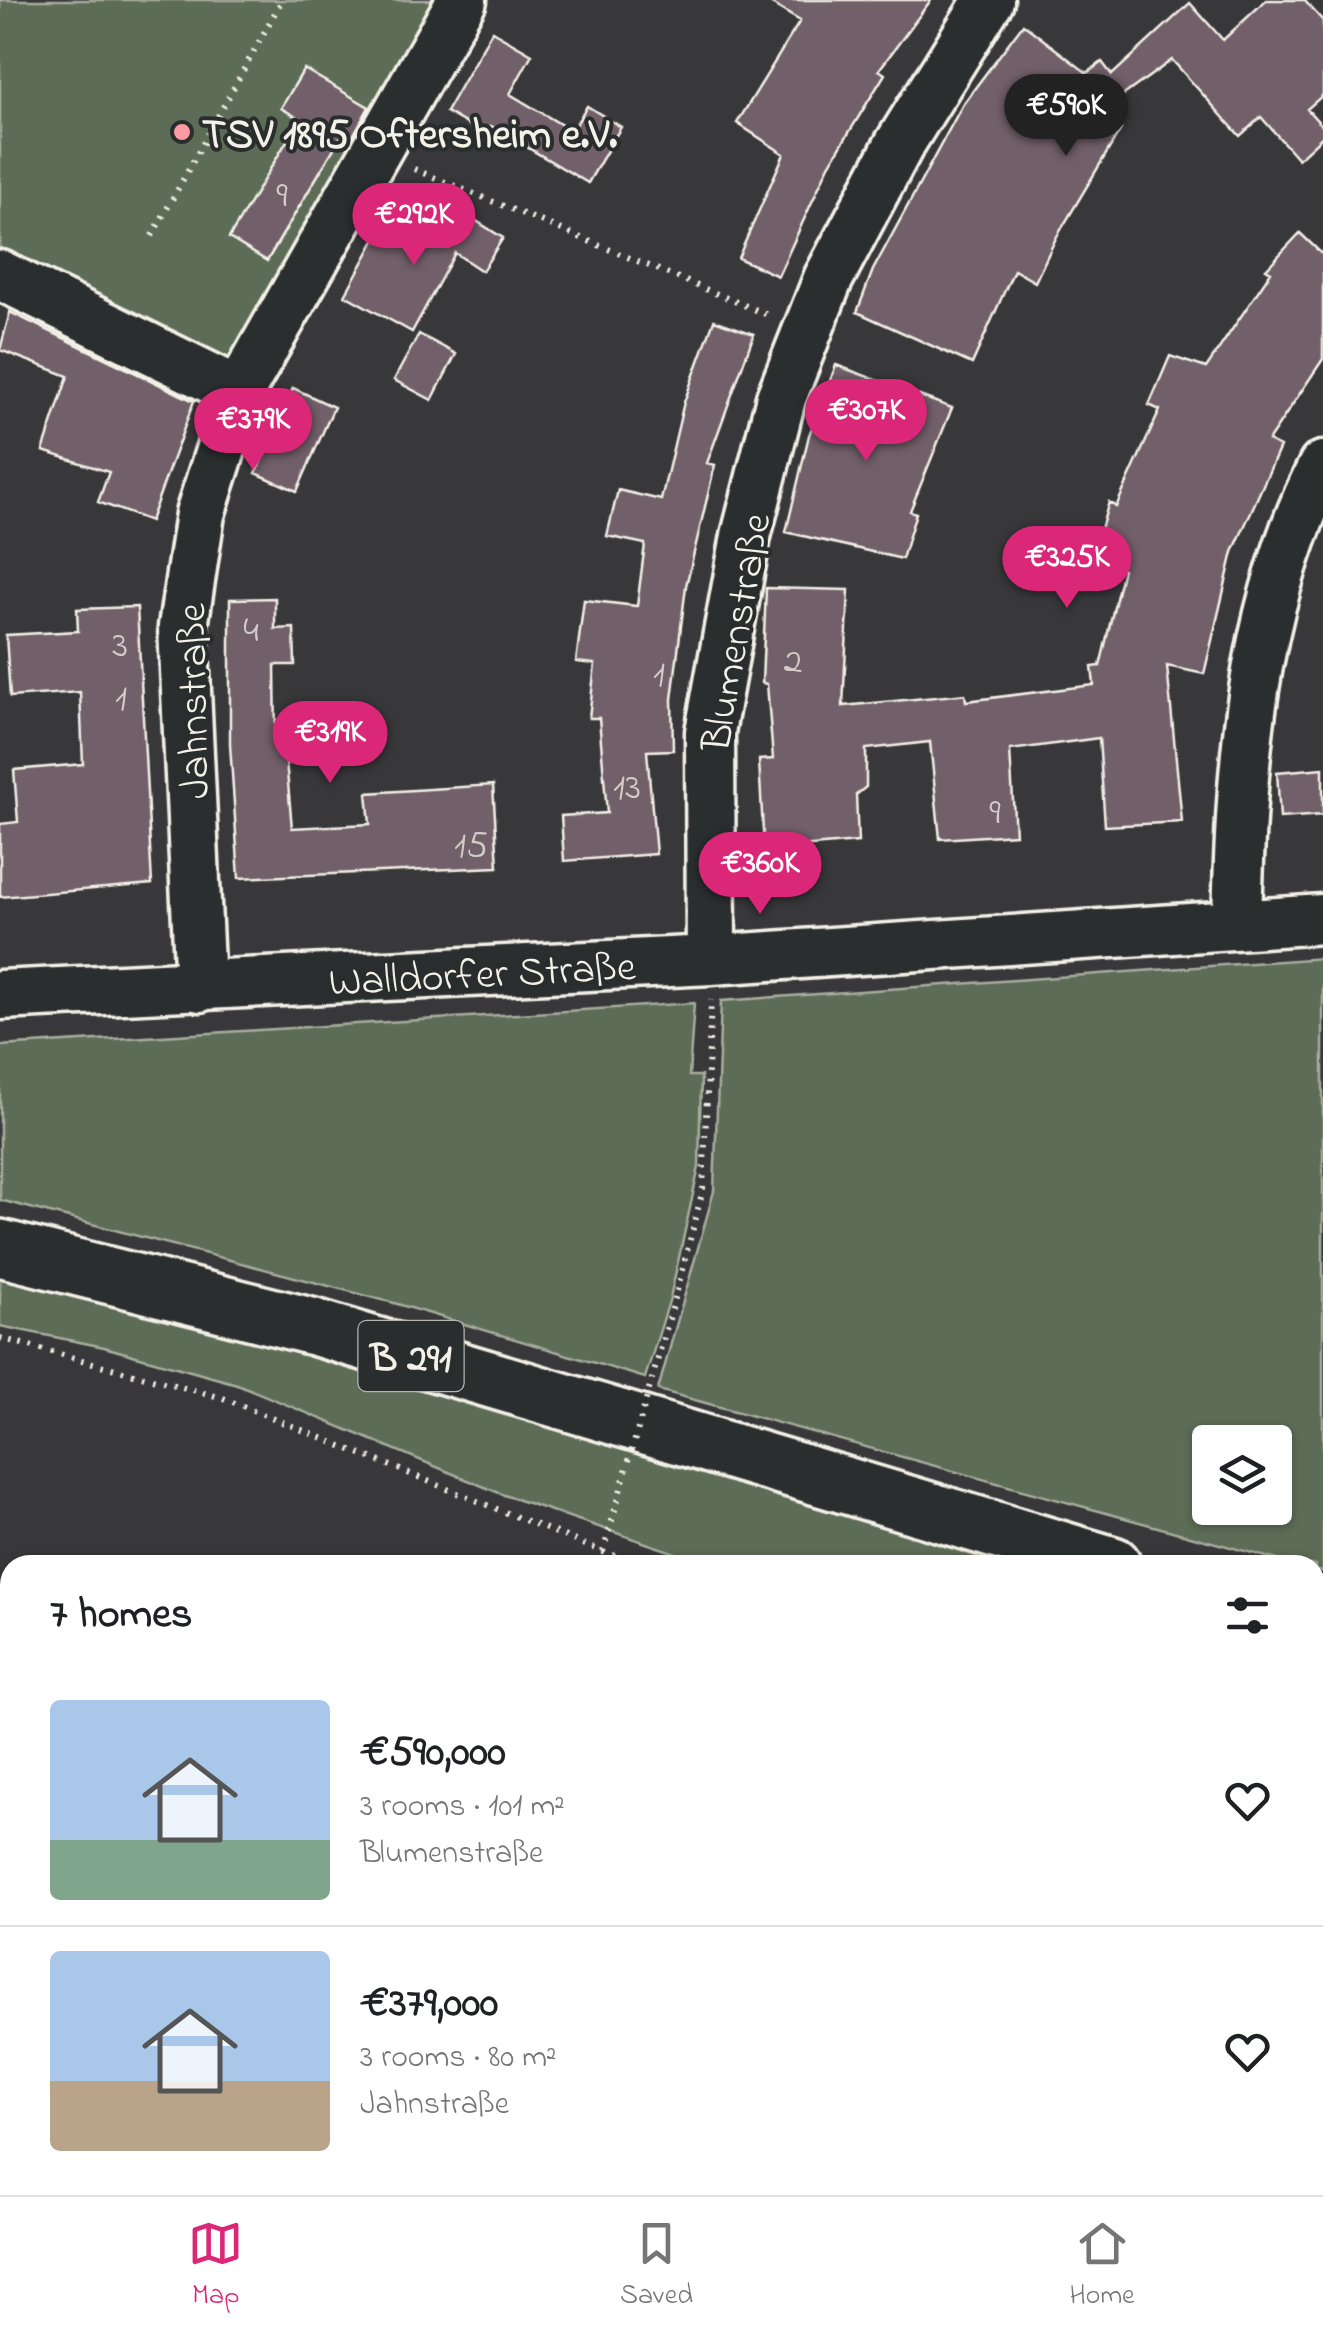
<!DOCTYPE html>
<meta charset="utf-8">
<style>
:root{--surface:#fff;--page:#f2f2f2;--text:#202124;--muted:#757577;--line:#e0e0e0;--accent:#db2777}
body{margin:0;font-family:"Indie Flower",sans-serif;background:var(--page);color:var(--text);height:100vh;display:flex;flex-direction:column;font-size:38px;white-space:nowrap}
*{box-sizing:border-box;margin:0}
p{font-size:32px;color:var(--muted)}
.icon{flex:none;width:55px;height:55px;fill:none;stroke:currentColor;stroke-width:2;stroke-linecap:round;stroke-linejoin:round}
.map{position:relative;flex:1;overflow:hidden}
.details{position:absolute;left:0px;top:1555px;width:1325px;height:640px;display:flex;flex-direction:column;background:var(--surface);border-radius:30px 30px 0 0;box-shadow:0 2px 8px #0004}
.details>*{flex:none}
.tools{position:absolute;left:1192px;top:1425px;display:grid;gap:20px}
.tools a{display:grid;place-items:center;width:100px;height:100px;border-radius:10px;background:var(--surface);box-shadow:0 2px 8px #0004;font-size:50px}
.price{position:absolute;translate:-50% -85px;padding:0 22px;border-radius:35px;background:var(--accent);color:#fff;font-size:32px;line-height:65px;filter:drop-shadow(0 2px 5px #0008)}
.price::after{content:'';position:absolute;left:50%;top:60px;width:30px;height:22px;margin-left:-15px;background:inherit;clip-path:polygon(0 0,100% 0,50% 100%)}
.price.current{background:#222;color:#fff}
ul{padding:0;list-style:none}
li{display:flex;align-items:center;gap:30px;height:250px;padding:0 50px}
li+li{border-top:2px solid var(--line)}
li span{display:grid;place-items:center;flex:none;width:280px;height:200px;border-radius:10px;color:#555}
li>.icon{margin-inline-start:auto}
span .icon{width:120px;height:120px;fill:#fffc;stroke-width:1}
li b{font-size:42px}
h2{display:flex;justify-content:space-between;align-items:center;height:120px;padding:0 50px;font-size:42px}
.menu{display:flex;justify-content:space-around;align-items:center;height:140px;border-top:2px solid var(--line);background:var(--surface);font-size:28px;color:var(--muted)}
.menu a{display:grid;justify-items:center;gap:5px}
.menu .current{color:var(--accent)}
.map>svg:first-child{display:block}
.green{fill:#5c6c56;stroke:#a8ae9f;stroke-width:2.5;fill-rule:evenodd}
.building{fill:#715f69;stroke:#f4f1e8;stroke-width:2.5}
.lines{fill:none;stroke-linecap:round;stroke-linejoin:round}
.minor-casing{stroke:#f4f1e8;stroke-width:55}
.major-casing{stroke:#f4f1e8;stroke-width:62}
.path{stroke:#f4f1e8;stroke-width:6;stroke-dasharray:2.5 8;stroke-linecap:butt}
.minor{stroke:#2a2d2e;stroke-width:48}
.major{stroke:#2a2d2e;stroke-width:55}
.path-bridge{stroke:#f4f1e8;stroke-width:6;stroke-dasharray:2.5 8;stroke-linecap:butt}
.poi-dot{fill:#ff9aa2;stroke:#2a2d2e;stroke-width:4}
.labels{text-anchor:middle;stroke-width:8;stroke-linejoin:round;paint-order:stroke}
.number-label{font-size:38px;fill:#d3ccc8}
.shield{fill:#2a2d2e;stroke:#b7b6b0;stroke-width:2.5}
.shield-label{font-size:40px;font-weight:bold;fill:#f4f1e8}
.poi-label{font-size:42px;font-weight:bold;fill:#f4f1e8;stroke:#2a2d2e;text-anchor:start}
.street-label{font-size:42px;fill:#f4f1e8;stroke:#2a2d2e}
</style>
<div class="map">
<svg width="1323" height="2195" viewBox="0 0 1323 2195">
<rect width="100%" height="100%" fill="#38373a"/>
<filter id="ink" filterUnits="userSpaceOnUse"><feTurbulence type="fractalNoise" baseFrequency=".01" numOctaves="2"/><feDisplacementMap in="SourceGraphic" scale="20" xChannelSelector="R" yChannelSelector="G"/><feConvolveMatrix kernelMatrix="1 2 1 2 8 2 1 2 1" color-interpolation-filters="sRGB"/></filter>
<g filter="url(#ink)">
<path class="green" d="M 0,0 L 435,0 L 231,377 L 0,263 Z
M 1323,958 L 1323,1572 L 1315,1570 L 1315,1565 L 1296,1565 L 658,1390 L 714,1191 L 721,1001 ZM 1275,1442 L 1275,1508 L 1210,1508 L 1210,1442 Z
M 694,1003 L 689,1076 L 701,1076 L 699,1167 L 670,1298 L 645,1378 L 394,1303 L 0,1200 L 0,1046 Z
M 0,1267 L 556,1421 L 1004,1565 L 711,1565 L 504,1495 L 237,1384 L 104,1347 L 0,1326 Z
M 1315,1651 L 1323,1653 L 1323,1763 L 1315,1761 Z
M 158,2185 L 760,2185 L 796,2195 L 166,2195 Z"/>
<path class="building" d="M 765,0 L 931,0 L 879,70 L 885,74 L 829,165 L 778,276 L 738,258 L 784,154 L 737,123 L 800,21 Z
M 1266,0 L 1304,0 L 1323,21 L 1323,95 L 1307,109 L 1323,127 L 1323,136 L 1298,159 L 1261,117 L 1240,136 L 1172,60 L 1107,107 L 1118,116 L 1113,123 L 1121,129 L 1056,238 L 1035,282 L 1014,270 L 972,364 L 857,312 L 873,270 L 963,104 L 1023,24 L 1087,73 L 1102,62 L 1112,75 L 1190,3 L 1223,40 Z
M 492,31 L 532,54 L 510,94 L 572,131 L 587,106 L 621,127 L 588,183 L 491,126 L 486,135 L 446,112 Z
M 304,69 L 369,107 L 349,143 L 340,138 L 267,261 L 229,238 L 300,119 L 281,108 Z
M 389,215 L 449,248 L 470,217 L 503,238 L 482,271 L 455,253 L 412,332 L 345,295 Z
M 1300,233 L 1323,255 L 1323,359 L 1268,441 L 1280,447 L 1233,552 L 1204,674 L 1167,666 L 1182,822 L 1105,826 L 1099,738 L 1010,750 L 1015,834 L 940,839 L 930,742 L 866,749 L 866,787 L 856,795 L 858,842 L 764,850 L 759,760 L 773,759 L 767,684 L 762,683 L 766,588 L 849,590 L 843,706 L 965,694 L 966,701 L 1094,685 L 1092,667 L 1100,666 L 1123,569 L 1092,559 L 1109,502 L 1116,507 L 1160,410 L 1149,405 L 1170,356 L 1206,368 L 1271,272 L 1266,269 Z
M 10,312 L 194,401 L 150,521 L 98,502 L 109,472 L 43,451 L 68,376 L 0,350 Z
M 714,320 L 754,334 L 707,463 L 715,465 L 686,586 L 672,699 L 673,750 L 647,751 L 656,854 L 564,861 L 561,816 L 607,813 L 599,718 L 589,718 L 595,664 L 576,662 L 584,600 L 637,606 L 645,544 L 607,536 L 618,490 L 661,500 L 684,402 Z
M 419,334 L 456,354 L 432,400 L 394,380 Z
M 836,365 L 952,408 L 910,511 L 916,513 L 902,559 L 786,532 L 809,435 Z
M 293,388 L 334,407 L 297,491 L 256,473 Z
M 275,598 L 275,629 L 294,628 L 295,665 L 275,665 L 276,739 L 284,738 L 292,828 L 370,824 L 367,793 L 493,785 L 498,867 L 239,878 L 230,744 L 230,599 Z
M 137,607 L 152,884 L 0,897 L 0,824 L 18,822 L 14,770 L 83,764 L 80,692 L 10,697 L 6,635 L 78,631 L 77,609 Z
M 1323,768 L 1323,815 L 1280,818 L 1277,772 Z"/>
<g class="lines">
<defs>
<path id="minor" d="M 0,275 L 239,392
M 1237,923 C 1241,765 1250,609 1323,466
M 711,960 L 710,732 L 746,536 L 781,398 L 828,279 L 899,145 L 989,0
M 200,987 L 183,627 L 200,514 L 239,392 L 462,0
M 0,995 L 711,960 L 1323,919"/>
<path id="major" d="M 0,1248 L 314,1327 L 1113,1565
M 1315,1619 L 1323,1621"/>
</defs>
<use href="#minor" class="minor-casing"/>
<use href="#major" class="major-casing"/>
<path class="path" d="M 414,169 L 768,315
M 152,236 L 282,0
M 677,1291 L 703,1189 L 711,1000
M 0,1338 L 223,1398 L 603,1552 L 646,1565
M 1315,1777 L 1323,1779
M 0,2179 L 10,2176
M 103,2185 L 131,2195
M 140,2185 L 143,2195
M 803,2185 L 844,2195"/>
<use href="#minor" class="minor"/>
<use href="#major" class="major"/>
<path class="path-bridge" d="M 603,1552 L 677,1291"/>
</g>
</g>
<circle class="poi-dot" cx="182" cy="132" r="10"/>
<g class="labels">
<g class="number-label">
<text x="282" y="206">9</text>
<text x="251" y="641">4</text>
<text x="120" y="656">3</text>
<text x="793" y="672">2</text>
<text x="659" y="685">1</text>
<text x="121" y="709">1</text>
<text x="627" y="798">13</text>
<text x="995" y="823">9</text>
<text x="471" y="856">15</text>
</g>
<rect class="shield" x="358.5" y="1321" width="105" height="70" rx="8"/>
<g class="shield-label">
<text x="411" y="1370">B 291</text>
</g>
<g class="poi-label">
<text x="202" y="147">TSV 1895 Oftersheim e.V.</text>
</g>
<g class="street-label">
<text transform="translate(734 632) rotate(-80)" y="15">Blumenstraße</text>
<text transform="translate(191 701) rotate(-91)" y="15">Jahnstraße</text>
<text transform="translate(482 972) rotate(-3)" y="15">Walldorfer Straße</text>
</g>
</g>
</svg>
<div class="tools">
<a><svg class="icon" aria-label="layers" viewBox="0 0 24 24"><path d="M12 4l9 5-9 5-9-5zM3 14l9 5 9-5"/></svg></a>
</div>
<b class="price current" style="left:1066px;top:159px">€590K</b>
<b class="price" style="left:414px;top:268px">€292K</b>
<b class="price" style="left:866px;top:464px">€307K</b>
<b class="price" style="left:253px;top:473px">€379K</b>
<b class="price" style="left:1067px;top:611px">€325K</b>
<b class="price" style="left:330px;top:786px">€319K</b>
<b class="price" style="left:760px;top:917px">€360K</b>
<section class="details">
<h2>7 homes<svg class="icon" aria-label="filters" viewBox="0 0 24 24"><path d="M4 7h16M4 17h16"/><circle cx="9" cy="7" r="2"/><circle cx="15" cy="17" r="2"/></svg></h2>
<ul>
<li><span style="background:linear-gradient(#a9c7e8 70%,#7fa58c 0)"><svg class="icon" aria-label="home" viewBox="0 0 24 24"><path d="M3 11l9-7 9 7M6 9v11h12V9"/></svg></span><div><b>€590,000</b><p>3 rooms · 101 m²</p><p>Blumenstraße</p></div><svg class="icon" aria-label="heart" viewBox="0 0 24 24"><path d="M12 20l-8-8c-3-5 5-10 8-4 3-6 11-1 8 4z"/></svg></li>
<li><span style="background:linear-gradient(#a9c7e8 65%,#b9a48a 0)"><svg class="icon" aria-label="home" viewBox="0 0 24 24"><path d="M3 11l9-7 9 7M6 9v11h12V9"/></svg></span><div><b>€379,000</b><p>3 rooms · 80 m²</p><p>Jahnstraße</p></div><svg class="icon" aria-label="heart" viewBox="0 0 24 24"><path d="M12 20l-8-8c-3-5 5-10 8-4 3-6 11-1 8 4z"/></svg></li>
</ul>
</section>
</div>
<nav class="menu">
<a class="current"><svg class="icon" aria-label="map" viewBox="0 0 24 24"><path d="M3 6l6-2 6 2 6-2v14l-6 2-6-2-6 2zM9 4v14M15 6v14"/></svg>Map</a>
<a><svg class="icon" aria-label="saved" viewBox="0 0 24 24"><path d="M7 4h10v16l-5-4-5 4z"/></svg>Saved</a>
<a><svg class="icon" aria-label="home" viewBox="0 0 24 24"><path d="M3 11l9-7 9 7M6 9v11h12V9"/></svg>Home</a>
</nav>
